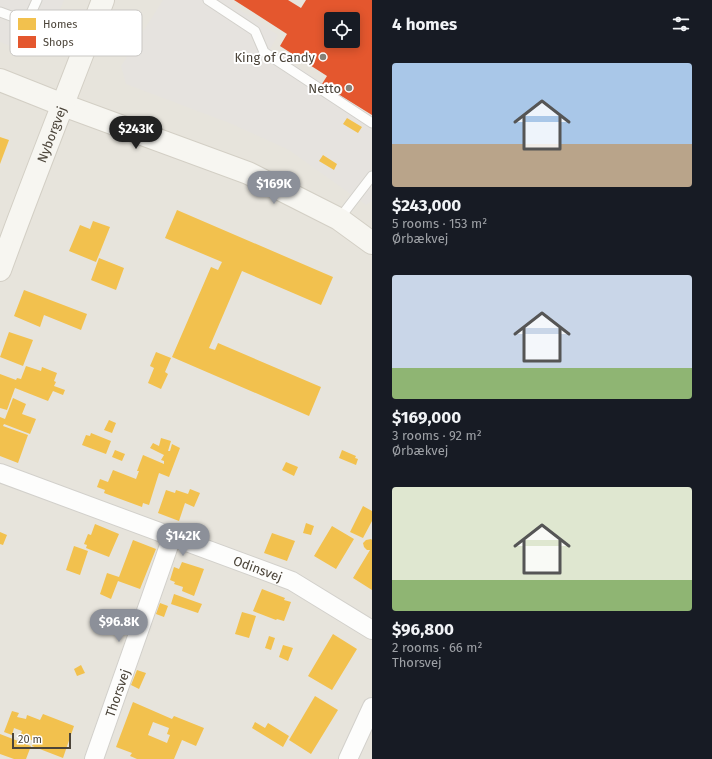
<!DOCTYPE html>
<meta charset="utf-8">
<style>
:root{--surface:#171b24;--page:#242831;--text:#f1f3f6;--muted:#9ea1a6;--accent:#8c9099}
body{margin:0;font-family:"Fira Sans",sans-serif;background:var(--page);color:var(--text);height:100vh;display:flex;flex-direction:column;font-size:15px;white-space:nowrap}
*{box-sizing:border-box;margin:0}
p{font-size:13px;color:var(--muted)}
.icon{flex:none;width:22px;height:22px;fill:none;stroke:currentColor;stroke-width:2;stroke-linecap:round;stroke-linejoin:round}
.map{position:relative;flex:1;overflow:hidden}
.side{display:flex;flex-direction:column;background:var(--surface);width:340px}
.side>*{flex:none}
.tools{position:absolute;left:324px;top:12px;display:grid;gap:8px}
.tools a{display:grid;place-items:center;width:36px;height:36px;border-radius:4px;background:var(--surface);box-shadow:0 2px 10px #0003;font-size:20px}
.scale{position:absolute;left:12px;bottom:10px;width:59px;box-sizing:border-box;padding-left:4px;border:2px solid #4b4439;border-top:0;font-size:11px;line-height:14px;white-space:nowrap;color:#4b4439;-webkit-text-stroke:3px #fff;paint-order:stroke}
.price{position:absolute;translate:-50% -34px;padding:0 9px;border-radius:14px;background:var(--accent);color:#fff;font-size:13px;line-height:26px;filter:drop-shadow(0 1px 2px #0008)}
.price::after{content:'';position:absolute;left:50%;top:24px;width:12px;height:9px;margin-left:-6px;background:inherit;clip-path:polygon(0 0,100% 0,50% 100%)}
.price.selected{background:#222;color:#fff}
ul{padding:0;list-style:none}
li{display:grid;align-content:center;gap:8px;height:212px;padding:0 20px}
li span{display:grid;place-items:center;height:124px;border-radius:4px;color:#555}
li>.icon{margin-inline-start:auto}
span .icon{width:72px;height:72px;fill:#fffc;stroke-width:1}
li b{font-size:17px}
h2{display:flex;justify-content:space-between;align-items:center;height:48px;padding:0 20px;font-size:17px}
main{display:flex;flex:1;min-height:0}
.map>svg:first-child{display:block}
.residential{fill:#e7e4dc;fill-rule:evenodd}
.parking{fill:#e6e3df}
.homes{fill:#f2c14e;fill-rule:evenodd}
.shops{fill:#e4572e;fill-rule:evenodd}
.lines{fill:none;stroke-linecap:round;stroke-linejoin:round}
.lane-casing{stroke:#d2d0cb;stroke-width:11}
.street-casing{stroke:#d2d0cb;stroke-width:20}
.secondary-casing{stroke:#d3cfc5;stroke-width:24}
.lane{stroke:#fdfdfc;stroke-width:9}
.street{stroke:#fdfdfc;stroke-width:18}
.secondary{stroke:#f7f6f1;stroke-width:22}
.poi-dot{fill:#868178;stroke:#fff;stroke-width:1.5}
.labels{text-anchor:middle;stroke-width:4;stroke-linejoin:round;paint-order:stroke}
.poi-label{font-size:13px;fill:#4b4439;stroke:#fff;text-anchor:end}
.street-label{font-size:13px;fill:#4b4439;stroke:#fff}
.key{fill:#fff;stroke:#c9c7c4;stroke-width:1}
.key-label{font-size:11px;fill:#4b4439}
</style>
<main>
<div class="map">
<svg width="372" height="759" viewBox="0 0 372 759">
<rect width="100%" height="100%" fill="#f4f2ee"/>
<path class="residential" d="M 0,0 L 372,0 L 372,759 L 0,759 ZM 331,19 L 353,19 L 353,41 L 331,41 Z"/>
<path class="parking" d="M 0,0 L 64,0 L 44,49 L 31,54 L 0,42 Z
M 163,0 L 232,0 L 231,4 L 278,35 L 270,49 L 372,115 L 372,201 L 366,205 L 289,150 L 232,124 L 126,84 L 121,66 Z"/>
<path class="homes" d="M 347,118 L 362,127 L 358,133 L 343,124 Z
M 0,137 L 9,140 L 0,164 Z
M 323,155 L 337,164 L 334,170 L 319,161 Z
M 177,210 L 333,277 L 321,305 L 242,271 L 209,348 L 215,350 L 218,343 L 321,387 L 309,416 L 172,357 L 211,267 L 218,270 L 222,262 L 165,238 Z
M 93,221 L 110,227 L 96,262 L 69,251 L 80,225 L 90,229 Z
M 99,258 L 124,268 L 116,290 L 91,280 Z
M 24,290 L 87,314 L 81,330 L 44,315 L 40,327 L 14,316 Z
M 9,332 L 33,340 L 23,366 L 0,357 Z
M 156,352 L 171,358 L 165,372 L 168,374 L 161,389 L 148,383 L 154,368 L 150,366 Z
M 26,366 L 41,371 L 42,367 L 57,373 L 54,381 L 56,382 L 54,386 L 65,390 L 63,395 L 53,391 L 48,401 L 15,388 L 7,410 L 0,408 L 0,374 L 16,380 L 17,378 L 21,379 Z
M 13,398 L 26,404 L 22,414 L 36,419 L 30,434 L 4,424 L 3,426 L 28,435 L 18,463 L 0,456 L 0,417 L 5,419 Z
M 109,420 L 116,423 L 112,433 L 104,430 Z
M 91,433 L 111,441 L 106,454 L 82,445 L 86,435 L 90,436 Z
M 161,438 L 171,441 L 168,451 L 170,451 L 172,444 L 180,448 L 169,477 L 159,473 L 149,505 L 143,503 L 142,507 L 104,493 L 105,490 L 97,487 L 100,479 L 108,482 L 113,470 L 136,479 L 139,471 L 137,471 L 143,455 L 164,464 L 164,461 L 161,460 L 164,455 L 150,448 L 153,443 L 159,446 Z
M 115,450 L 125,454 L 122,461 L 112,457 Z
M 342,450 L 356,456 L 355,458 L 358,459 L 356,465 L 339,458 Z
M 286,462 L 298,467 L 294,476 L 282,470 Z
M 190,489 L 200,493 L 194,507 L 185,503 L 179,521 L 158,513 L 166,490 L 175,493 L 176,490 L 188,494 Z
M 363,506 L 372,511 L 372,521 L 363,538 L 350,532 Z
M 306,523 L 314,526 L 311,535 L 303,533 Z
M 95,524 L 119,534 L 109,557 L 86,548 L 87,545 L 84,544 L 88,534 L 91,535 Z
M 332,526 L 354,539 L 336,569 L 314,556 Z
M 0,532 L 7,535 L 3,545 L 0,544 Z
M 272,533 L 295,541 L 287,561 L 264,553 Z
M 371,539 L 372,540 L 372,590 L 353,578 L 370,550 L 367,550 L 364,547 L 363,543 L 366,540 Z
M 133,540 L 156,549 L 140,589 L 118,581 L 111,599 L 100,594 L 107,573 L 119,577 Z
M 74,546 L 88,551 L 80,575 L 66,570 Z
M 182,562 L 204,569 L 194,596 L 182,591 L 183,587 L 174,584 L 175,582 L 170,580 L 174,567 L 179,569 Z
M 262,589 L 285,598 L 284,600 L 291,602 L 284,621 L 277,619 L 276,620 L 253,611 Z
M 174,594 L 202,604 L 198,613 L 171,604 Z
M 160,603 L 168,606 L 164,617 L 156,614 Z
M 242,612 L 256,616 L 249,638 L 235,634 Z
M 333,634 L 357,649 L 332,690 L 308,676 Z
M 269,636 L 275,638 L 271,650 L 265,648 Z
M 283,645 L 293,648 L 288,661 L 279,657 Z
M 81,665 L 85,673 L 77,676 L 74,669 Z
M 137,670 L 146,673 L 139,689 L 131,685 Z
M 315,696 L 338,710 L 311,754 L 289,740 Z
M 133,702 L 172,719 L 174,716 L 204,728 L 196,746 L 182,740 L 174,759 L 137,759 L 130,756 L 132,753 L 116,747 ZM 153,722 L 169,728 L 167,734 L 170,735 L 167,743 L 148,735 Z
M 12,711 L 19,713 L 17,717 L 26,719 L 27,715 L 40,720 L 43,714 L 74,726 L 63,758 L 32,746 L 34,741 L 20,736 L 22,731 L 14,728 L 12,735 L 4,732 Z
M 255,722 L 265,728 L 268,723 L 289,736 L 283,747 L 252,728 Z
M 0,734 L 31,746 L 26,759 L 14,759 L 0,754 Z"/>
<path class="shops" d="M 234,0 L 288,0 L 301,8 L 306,0 L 372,0 L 372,115 L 322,84 L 327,76 L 280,46 L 287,34 ZM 331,19 L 353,19 L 353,41 L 331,41 Z"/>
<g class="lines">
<defs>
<path id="lane" d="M 208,0 L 255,31 L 264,52 L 372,123
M 0,12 L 27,22 L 37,0
M 339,219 L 372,176"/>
<g id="street">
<path id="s1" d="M 0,473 L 292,581 L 372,630"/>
<path id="s2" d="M 94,759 L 172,537"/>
<path d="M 348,759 L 372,707"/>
</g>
<g id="secondary">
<path d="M 0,80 L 63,105 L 248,173 L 339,219 L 372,243"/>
<path id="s3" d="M 0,270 C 33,179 69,90 103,0"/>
</g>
</defs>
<use href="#lane" class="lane-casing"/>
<use href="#street" class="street-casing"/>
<use href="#secondary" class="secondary-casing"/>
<use href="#lane" class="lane"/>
<use href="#street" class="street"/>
<use href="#secondary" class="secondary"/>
</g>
<g class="poi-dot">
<circle cx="323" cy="57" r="4"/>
<circle cx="349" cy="88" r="4"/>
</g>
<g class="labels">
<g class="poi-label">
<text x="315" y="62">King of Candy</text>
<text x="341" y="93">Netto</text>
</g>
<g class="street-label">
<text dy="5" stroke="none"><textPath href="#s3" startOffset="145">Nyborgvej</textPath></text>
<text dy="5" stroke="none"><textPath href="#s1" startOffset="275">Odinsvej</textPath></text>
<text dy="5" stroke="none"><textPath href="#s2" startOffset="70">Thorsvej</textPath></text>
</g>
</g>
<rect x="10" y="10" width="132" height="46" rx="6" class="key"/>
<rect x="18" y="18" width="18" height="12" fill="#f2c14e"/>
<rect x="18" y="36" width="18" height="12" fill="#e4572e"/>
<g class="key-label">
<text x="43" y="28">Homes</text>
<text x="43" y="46">Shops</text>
</g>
</svg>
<div class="tools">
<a><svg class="icon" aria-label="locate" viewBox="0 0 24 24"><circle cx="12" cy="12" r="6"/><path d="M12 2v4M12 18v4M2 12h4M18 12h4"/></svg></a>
</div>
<div class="scale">20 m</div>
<b class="price selected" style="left:136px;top:150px">$243K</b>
<b class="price" style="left:274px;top:205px">$169K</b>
<b class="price" style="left:183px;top:557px">$142K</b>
<b class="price" style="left:119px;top:643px">$96.8K</b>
</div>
<section class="side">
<h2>4 homes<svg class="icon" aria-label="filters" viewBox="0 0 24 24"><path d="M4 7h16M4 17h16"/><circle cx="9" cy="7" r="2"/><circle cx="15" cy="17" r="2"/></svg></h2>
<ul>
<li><span style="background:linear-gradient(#a9c7e8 65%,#b9a48a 0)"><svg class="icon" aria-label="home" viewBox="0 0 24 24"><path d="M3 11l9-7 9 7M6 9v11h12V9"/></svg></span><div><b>$243,000</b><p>5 rooms · 153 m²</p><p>Ørbækvej</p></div></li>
<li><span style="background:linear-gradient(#c9d6e8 75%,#8fb573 0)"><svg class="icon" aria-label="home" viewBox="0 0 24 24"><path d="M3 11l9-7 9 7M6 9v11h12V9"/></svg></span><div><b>$169,000</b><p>3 rooms · 92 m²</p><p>Ørbækvej</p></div></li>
<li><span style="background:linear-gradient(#dfe7d0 75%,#8fb573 0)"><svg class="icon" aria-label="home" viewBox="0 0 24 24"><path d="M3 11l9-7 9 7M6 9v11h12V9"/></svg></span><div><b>$96,800</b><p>2 rooms · 66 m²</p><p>Thorsvej</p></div></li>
</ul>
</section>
</main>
